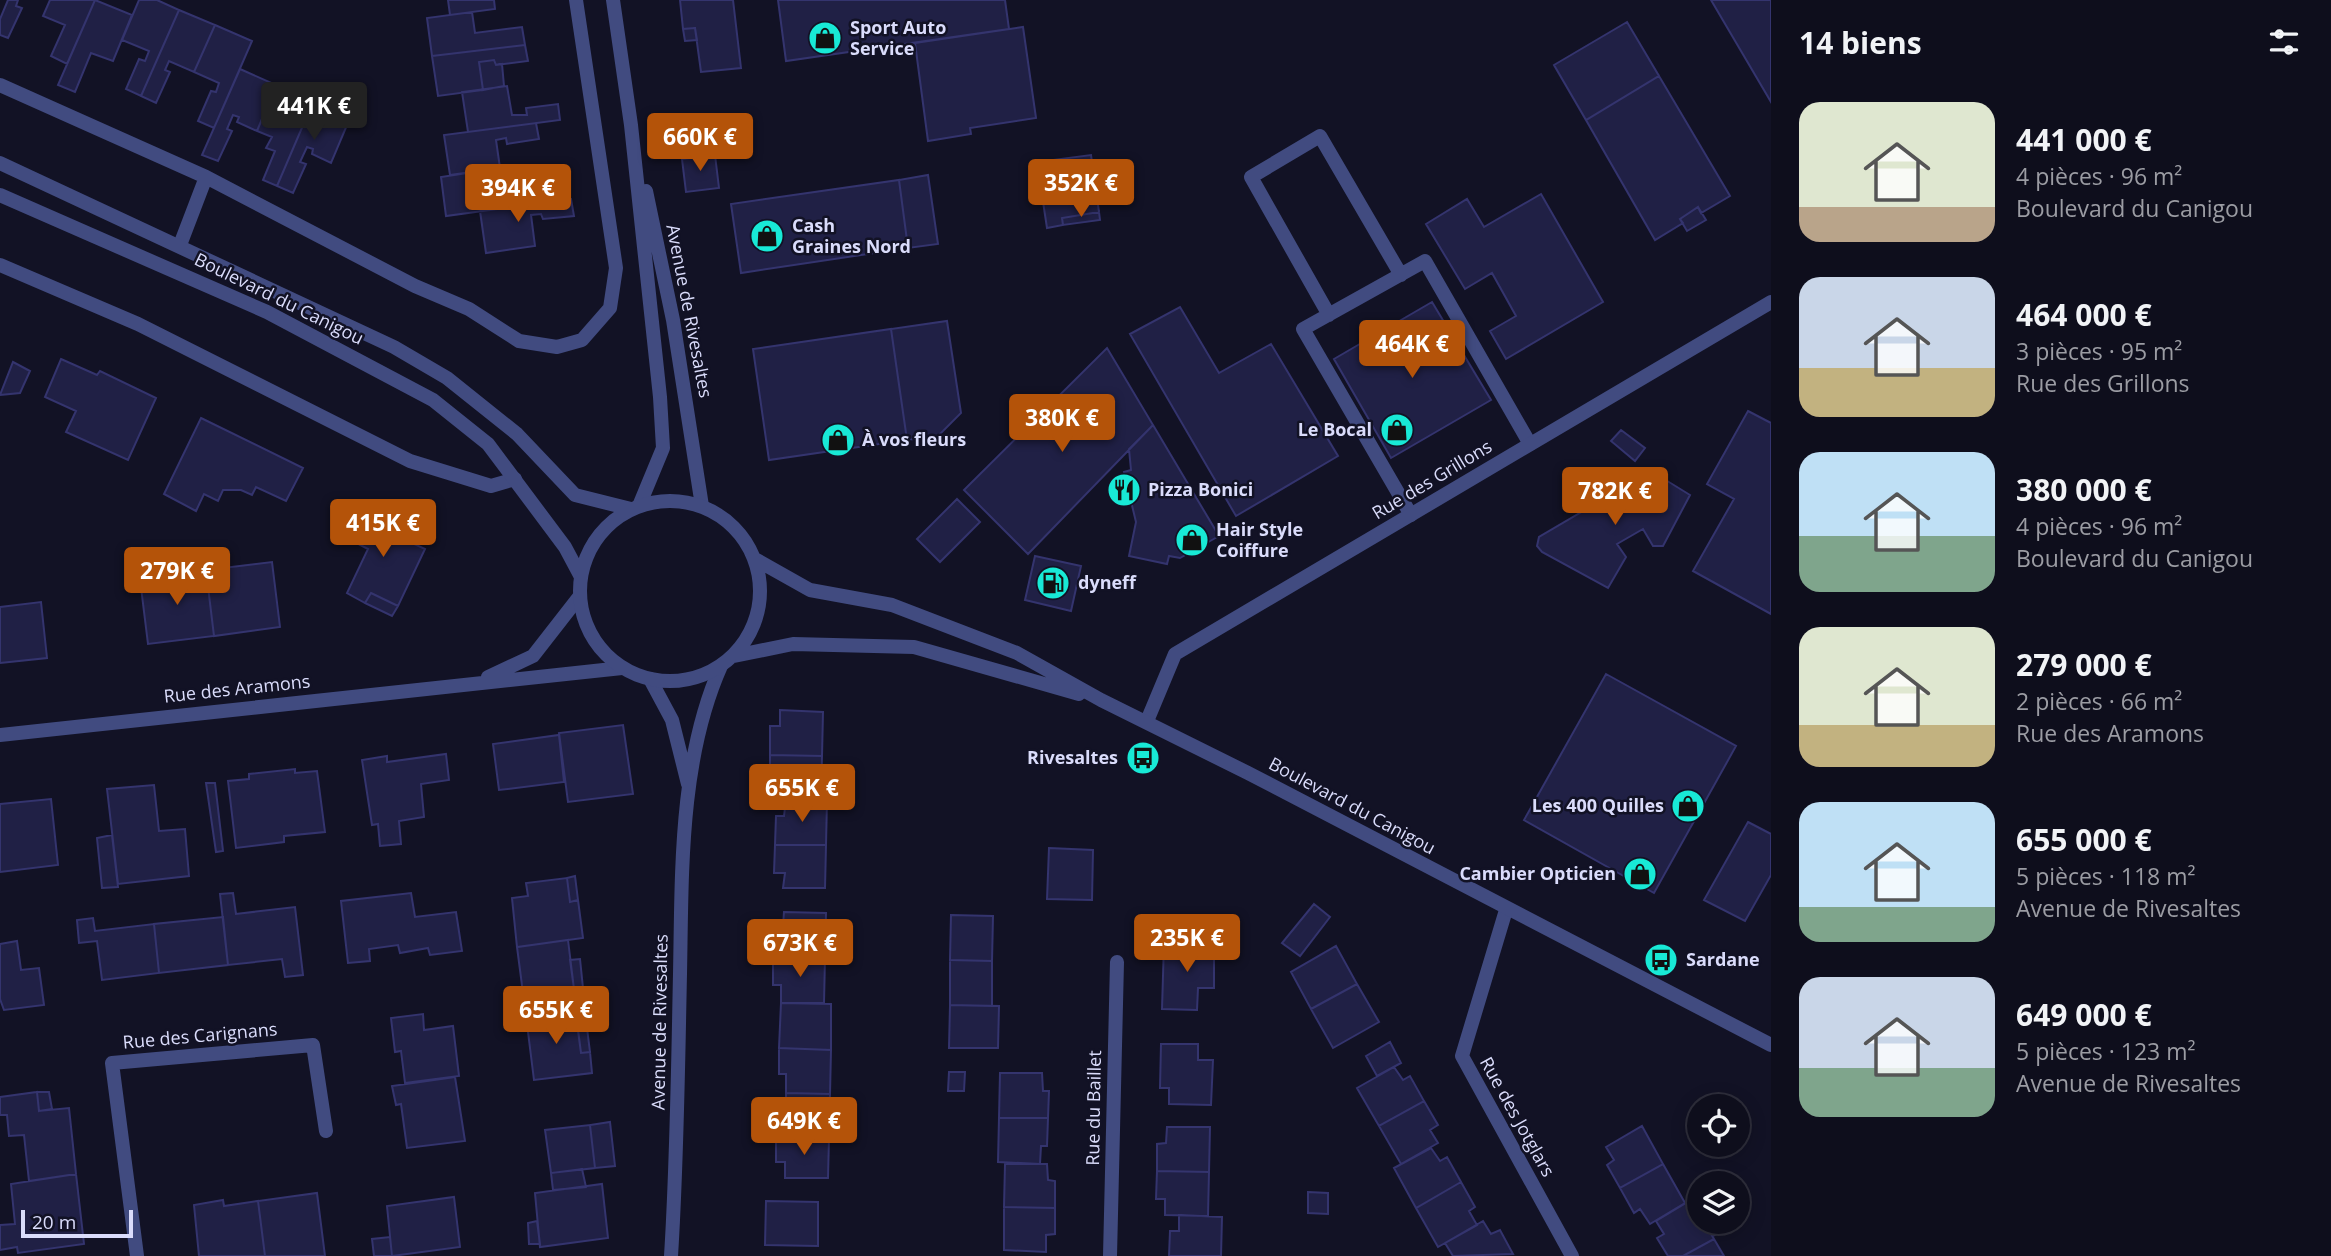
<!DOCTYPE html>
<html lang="fr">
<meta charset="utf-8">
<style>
:root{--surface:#0e0e1c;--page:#171725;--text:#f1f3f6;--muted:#9b9ca3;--line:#2e2e3b;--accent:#b45309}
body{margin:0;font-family:"Open Sans",sans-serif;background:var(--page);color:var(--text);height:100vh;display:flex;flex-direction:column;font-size:26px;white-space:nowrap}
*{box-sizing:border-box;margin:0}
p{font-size:23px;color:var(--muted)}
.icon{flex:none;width:38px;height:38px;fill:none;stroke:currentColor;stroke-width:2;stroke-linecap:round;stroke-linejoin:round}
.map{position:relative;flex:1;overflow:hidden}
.drawer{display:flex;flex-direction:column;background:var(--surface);width:560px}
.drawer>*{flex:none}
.fabs{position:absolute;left:1687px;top:1094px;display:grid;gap:14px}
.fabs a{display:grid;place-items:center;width:63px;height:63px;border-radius:50%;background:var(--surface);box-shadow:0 4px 18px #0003,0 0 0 2px var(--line);font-size:35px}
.scale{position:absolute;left:21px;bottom:18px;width:112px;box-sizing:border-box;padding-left:7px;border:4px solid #dadcfb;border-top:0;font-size:19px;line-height:24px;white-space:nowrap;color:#dadcfb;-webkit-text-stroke:5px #121225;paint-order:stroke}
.price{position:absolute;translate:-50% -60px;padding:0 16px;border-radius:7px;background:var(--accent);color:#fff;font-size:23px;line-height:46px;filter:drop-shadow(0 2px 4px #0008)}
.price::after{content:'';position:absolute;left:50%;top:42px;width:21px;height:16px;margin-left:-10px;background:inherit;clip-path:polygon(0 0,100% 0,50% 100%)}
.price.active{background:#222;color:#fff}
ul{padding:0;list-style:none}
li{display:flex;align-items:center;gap:21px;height:175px;padding:0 28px}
li span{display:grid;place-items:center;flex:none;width:196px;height:140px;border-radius:21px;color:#555}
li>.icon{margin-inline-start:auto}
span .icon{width:84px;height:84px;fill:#fffc;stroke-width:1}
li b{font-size:30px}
h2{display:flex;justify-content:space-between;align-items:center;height:84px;padding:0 28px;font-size:30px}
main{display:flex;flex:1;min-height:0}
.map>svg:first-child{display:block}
.building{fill:#202045;stroke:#34346e;stroke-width:2}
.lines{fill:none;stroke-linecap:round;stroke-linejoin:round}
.service{stroke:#414b80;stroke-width:14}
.minor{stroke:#414b80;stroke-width:14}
.tertiary{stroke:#414b80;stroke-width:14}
.labels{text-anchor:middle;stroke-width:5;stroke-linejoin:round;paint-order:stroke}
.poi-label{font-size:18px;font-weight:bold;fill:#dadcfb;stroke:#121225;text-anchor:start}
.street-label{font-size:18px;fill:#dadcfb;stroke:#121225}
</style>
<main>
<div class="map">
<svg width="1771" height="1256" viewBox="0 0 1771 1256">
<rect width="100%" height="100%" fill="#121225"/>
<path class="building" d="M 8,0 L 18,0 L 16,6 L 22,8 L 8,38 L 0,35 L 0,19 Z
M 50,0 L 95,0 L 67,64 L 51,56 L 65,25 L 43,16 Z
M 95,0 L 132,15 L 113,61 L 91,53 L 75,92 L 58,85 Z
M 139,0 L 157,0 L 179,10 L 141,96 L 126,89 L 139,59 L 145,61 L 149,51 L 122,40 Z
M 448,0 L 494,0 L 495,9 L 450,15 Z
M 680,0 L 733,0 L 741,68 L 701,72 L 695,28 L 683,29 Z
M 778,0 L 1005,0 L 1009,29 L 786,61 Z
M 1711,0 L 1771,0 L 1771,102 Z
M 179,10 L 215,25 L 194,72 L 169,61 L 165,70 L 170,72 L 156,103 L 141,96 Z
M 472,12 L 475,33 L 522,27 L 525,45 L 432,56 L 427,18 Z
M 1627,22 L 1659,76 L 1586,120 L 1554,65 Z
M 215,25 L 252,41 L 214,128 L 198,121 L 211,91 L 216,92 L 219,83 L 194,72 Z
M 1023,27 L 1036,118 L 970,128 L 971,134 L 928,141 L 915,43 Z
M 695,28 L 697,40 L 685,41 L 683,29 Z
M 525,45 L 528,61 L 496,65 L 494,60 L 479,62 L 483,90 L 438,96 L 432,56 Z
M 494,60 L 496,65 L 502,64 L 504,86 L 483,90 L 479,62 Z
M 240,69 L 276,85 L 257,131 L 237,122 L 239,117 L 233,115 L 227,129 L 232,131 L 218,161 L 202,155 Z
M 1659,76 L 1730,196 L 1701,213 L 1698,207 L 1680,219 L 1683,223 L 1655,240 L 1586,120 Z
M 276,85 L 313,102 L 277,186 L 263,180 L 275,151 L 266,148 L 272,137 L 257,131 Z
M 507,86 L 512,115 L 527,115 L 526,108 L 558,104 L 560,120 L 468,132 L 462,92 Z
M 313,102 L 350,118 L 331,163 L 312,154 L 313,149 L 307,147 L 300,162 L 306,164 L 293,193 L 277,186 Z
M 536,123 L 539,139 L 507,144 L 506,138 L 496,140 L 500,168 L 450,175 L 444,135 Z
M 715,155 L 719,188 L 686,192 L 682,159 Z
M 1091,155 L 1099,212 L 1062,218 L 1063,225 L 1047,228 L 1037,162 Z
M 500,168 L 503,191 L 545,186 L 548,202 L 446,216 L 441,177 Z
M 928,175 L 938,244 L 908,248 L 899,180 Z
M 899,180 L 908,248 L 741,273 L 731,204 Z
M 1541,194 L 1603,302 L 1506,359 L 1490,331 L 1516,316 L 1492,273 L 1465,289 L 1426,224 L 1467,199 L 1484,227 Z
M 571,199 L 574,216 L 543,219 L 541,214 L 531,215 L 535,246 L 486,253 L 480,211 Z
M 1698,207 L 1706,220 L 1687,231 L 1680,219 Z
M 1099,212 L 1100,220 L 1063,225 L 1062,218 Z
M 1432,302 L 1491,400 L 1391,458 L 1334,359 Z
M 1180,307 L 1219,373 L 1271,344 L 1338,456 L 1236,516 L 1130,334 Z
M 947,321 L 961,413 L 938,436 L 907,440 L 891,329 Z
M 891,329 L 907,440 L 769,460 L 753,349 Z
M 1107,348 L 1153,425 L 1028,554 L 964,490 Z
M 61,359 L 97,375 L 100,371 L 156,398 L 128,460 L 66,432 L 76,411 L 45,397 Z
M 13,362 L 30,371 L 20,393 L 0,395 Z
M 1748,411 L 1771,423 L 1771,614 L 1693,571 L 1734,499 L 1707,484 Z
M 201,418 L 303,468 L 286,501 L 256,487 L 252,495 L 241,490 L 223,490 L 218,501 L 204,494 L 196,511 L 164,494 Z
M 1153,425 L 1219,536 L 1180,558 L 1169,556 L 1167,564 L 1129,556 L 1136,522 L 1124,472 L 1131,470 L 1129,449 Z
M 1621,430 L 1645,448 L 1635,461 L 1611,441 Z
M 1651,471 L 1690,495 L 1663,546 L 1653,546 L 1643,529 L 1617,544 L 1626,557 L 1608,588 L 1542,552 L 1537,546 L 1539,537 Z
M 957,499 L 980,522 L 940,562 L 917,539 Z
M 368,502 L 388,512 L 383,524 L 399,531 L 397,536 L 425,549 L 398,606 L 371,593 L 365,603 L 347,593 L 368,549 L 349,539 Z
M 1035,556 L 1081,566 L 1071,611 L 1025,600 Z
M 272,562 L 280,627 L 214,636 L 206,570 Z
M 206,570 L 214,636 L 148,644 L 140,579 Z
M 371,593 L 398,606 L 392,616 L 365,603 Z
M 41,602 L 47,658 L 0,663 L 0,607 Z
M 1606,674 L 1736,746 L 1654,893 L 1524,820 Z
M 780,710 L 823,712 L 822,756 L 770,755 L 770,726 L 780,726 Z
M 623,725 L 633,794 L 568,802 L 559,733 Z
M 559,735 L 564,782 L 499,790 L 493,744 Z
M 446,754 L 449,780 L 421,784 L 424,817 L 399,821 L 401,844 L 380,846 L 378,824 L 372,825 L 362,760 L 387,756 L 387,762 Z
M 770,755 L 822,756 L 821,800 L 778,799 L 778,781 L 770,781 Z
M 295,769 L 295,773 L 317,771 L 325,832 L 284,836 L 284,842 L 236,848 L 228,781 L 249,779 L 249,774 Z
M 206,783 L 215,783 L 223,851 L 216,852 Z
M 154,785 L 159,831 L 185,829 L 189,876 L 118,884 L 107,789 Z
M 51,799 L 58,865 L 0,872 L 0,804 Z
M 786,800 L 827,800 L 826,845 L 775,845 L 776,816 L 784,816 Z
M 1748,822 L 1771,834 L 1771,875 L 1745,921 L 1704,900 Z
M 112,835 L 118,887 L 102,888 L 97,838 Z
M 775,845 L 826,845 L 825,888 L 783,888 L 785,873 L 774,873 Z
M 1049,848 L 1093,850 L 1092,900 L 1047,899 Z
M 575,876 L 578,900 L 570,902 L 567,878 Z
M 567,878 L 570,902 L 578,900 L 583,938 L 517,947 L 512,898 L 528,896 L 526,883 Z
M 233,893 L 236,914 L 295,907 L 303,975 L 285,977 L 282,959 L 228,965 L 220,894 Z
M 411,893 L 415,917 L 456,912 L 462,951 L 430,955 L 428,948 L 400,953 L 398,945 L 369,949 L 370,961 L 348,963 L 341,901 Z
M 1314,904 L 1330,917 L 1300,956 L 1282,943 Z
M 784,912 L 826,913 L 825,957 L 773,957 L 773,926 L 783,926 Z
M 951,915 L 993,916 L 992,961 L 950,960 Z
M 223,917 L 228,965 L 159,973 L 154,924 Z
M 93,918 L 95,931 L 154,924 L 159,973 L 102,980 L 97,941 L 79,943 L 77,920 Z
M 568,940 L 574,989 L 583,988 L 585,1008 L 526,1016 L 517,947 Z
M 17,941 L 21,970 L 39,968 L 44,1005 L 4,1010 L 0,999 L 0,944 Z
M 1164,943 L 1214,943 L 1214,988 L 1198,988 L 1197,1010 L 1162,1009 Z
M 1336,946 L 1357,984 L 1311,1009 L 1291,972 Z
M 773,957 L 825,957 L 824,1003 L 781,1003 L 781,985 L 773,985 Z
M 580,959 L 583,988 L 574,989 L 570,960 Z
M 950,960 L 992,961 L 992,1006 L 950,1005 Z
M 1357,984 L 1379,1022 L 1333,1048 L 1311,1009 Z
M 781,1003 L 831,1004 L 831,1050 L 779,1048 Z
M 950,1005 L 999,1006 L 998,1048 L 949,1048 Z
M 575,1009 L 581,1053 L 590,1052 L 592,1073 L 534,1080 L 526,1016 Z
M 423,1014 L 424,1030 L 453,1026 L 459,1076 L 405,1083 L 401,1051 L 395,1052 L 391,1018 Z
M 587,1028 L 590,1052 L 581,1053 L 578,1029 Z
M 1390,1042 L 1401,1063 L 1377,1076 L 1366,1056 Z
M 1161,1044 L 1198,1044 L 1198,1060 L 1213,1060 L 1211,1105 L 1169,1104 L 1169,1088 L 1160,1088 Z
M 779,1048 L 831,1050 L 830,1094 L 786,1093 L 786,1074 L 779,1074 Z
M 1394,1067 L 1403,1080 L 1410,1076 L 1424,1101 L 1379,1126 L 1357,1088 Z
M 949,1072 L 965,1072 L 964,1091 L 948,1091 Z
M 1000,1073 L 1042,1073 L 1043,1091 L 1049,1091 L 1048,1118 L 999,1118 Z
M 455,1077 L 465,1141 L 407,1148 L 401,1104 L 396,1105 L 392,1086 Z
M 37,1092 L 39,1111 L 69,1108 L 76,1174 L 29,1181 L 24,1135 L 9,1136 L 7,1115 L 0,1115 L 0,1097 Z
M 37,1092 L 49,1092 L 52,1109 L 39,1111 Z
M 786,1093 L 830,1094 L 829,1138 L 776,1138 L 777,1107 L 786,1108 Z
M 1424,1101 L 1438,1125 L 1430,1130 L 1438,1143 L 1401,1164 L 1379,1126 Z
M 999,1118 L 1048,1118 L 1047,1146 L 1041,1146 L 1040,1164 L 998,1162 Z
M 610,1122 L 615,1166 L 595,1168 L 590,1125 Z
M 590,1125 L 595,1168 L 551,1173 L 545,1130 Z
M 1642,1126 L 1663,1164 L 1620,1188 L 1607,1165 L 1614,1160 L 1606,1147 Z
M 1167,1127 L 1210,1127 L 1209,1172 L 1157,1171 L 1157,1144 L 1166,1143 Z
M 776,1138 L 829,1138 L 828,1178 L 785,1178 L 785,1162 L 776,1162 Z
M 1431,1148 L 1440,1161 L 1447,1157 L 1461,1182 L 1416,1208 L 1394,1168 Z
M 1005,1164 L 1047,1164 L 1048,1180 L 1055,1181 L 1055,1208 L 1004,1207 Z
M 1663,1164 L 1685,1203 L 1650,1224 L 1640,1209 L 1634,1213 L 1620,1188 Z
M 582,1169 L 586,1187 L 553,1190 L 551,1173 Z
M 1157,1171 L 1209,1172 L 1208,1216 L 1165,1215 L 1165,1199 L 1156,1199 Z
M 76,1174 L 84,1244 L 18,1253 L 17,1247 L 0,1250 L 0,1225 L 15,1224 L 11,1184 Z
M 1461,1182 L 1475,1207 L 1469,1211 L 1477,1225 L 1438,1247 L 1416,1208 Z
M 602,1184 L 608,1238 L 540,1247 L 535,1193 Z
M 1308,1192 L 1328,1193 L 1328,1214 L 1308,1213 Z
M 317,1193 L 325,1256 L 265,1256 L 258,1201 Z
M 454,1197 L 460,1247 L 392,1256 L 387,1206 Z
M 223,1200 L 224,1206 L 258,1201 L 265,1256 L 199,1256 L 194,1205 Z
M 1691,1200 L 1699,1213 L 1699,1222 L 1704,1222 L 1714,1239 L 1683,1256 L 1668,1256 L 1657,1238 L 1664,1234 L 1656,1221 Z
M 766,1201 L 818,1202 L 818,1246 L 765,1245 Z
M 1004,1207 L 1055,1208 L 1055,1234 L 1046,1235 L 1046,1252 L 1004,1250 Z
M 1179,1215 L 1222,1217 L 1221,1256 L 1169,1256 L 1170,1231 L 1179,1231 Z
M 537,1221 L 540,1244 L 529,1244 L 528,1223 Z
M 1483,1221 L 1491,1234 L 1500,1230 L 1513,1254 L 1453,1256 L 1445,1243 Z
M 1704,1222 L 1731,1222 L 1733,1225 L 1713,1236 Z
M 390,1237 L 392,1256 L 374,1256 L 372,1239 Z
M 1714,1239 L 1724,1256 L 1683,1256 Z"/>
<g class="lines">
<path class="service" d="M 1329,315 L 1251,177 L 1320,136 L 1401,275
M 1411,515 L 1303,329 L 1425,261 L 1530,444"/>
<path class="minor" d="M 613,0 L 631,125 L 660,397 L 663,448 L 639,506
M 0,85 L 206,177 L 415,286 L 469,309 L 519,341 L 557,347 L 582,340 L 610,308 L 616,268 L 576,0
M 646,191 L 673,320 L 702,506
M 180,245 L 206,177
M 0,265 L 138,324 L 410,461 L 491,486 L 515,479
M 488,677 L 533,656 L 579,597
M 650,679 L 672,720 L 688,784
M 1147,721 L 1175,654 L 1771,302
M 0,735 L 622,668
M 1506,910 L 1462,1056 L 1572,1256
M 137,1256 L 112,1063 L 313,1045 L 326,1131
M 671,1256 C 677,1162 678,1068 680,974 C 682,873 679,760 721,666
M 1110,1256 L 1117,962"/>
<path class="tertiary" d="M 0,163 L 394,347 L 447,378 L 517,434 L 575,495 L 631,509
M 0,195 L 267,312 L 433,400 L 488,444 L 565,547 L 581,577
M580 591a90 90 0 1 1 180 0a90 90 0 1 1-180 0Z
M 755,559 L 810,590 L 892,605 L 1017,653 L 1101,700 L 1248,773 L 1771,1045
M 734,656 L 793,644 L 914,647 L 1079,694"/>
</g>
<defs>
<symbol id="shop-disc" viewBox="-11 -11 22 22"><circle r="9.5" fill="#18e9d6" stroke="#121225"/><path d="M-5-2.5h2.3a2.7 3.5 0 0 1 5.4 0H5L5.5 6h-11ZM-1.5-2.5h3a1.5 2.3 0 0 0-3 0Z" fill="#111"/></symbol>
<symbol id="restaurant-disc" viewBox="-11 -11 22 22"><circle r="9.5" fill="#18e9d6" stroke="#121225"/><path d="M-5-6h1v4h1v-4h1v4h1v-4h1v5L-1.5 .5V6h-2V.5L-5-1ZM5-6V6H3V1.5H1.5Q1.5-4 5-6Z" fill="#111"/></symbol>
<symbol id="fuel-disc" viewBox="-11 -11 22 22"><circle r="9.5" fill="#18e9d6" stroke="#121225"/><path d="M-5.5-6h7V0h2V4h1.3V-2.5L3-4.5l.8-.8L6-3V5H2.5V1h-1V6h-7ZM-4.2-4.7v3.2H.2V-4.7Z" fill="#111"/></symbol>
<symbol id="bus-disc" viewBox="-11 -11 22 22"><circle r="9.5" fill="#18e9d6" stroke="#121225"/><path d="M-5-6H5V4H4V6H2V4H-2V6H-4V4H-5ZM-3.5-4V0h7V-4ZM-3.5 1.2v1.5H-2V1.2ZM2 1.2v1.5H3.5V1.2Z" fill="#111"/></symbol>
</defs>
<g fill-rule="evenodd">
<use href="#shop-disc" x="806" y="19" width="38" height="38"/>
<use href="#shop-disc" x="748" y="217" width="38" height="38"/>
<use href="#shop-disc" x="1378" y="411" width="38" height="38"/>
<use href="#shop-disc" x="819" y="421" width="38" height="38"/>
<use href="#restaurant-disc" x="1105" y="471" width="38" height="38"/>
<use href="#shop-disc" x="1173" y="521" width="38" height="38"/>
<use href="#fuel-disc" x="1034" y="564" width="38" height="38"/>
<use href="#bus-disc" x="1124" y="739" width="38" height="38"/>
<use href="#shop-disc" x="1669" y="787" width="38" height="38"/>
<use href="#shop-disc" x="1621" y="855" width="38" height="38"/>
<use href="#bus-disc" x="1642" y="941" width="38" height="38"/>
</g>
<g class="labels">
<g class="poi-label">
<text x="850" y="34">Sport Auto<tspan x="850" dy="21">Service</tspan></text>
<text x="792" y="232">Cash<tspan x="792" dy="21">Graines Nord</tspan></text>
<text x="1372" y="436" text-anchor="end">Le Bocal</text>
<text x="862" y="446">À vos fleurs</text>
<text x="1148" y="496">Pizza Bonici</text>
<text x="1216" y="536">Hair Style<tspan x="1216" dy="21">Coiffure</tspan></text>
<text x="1078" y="589">dyneff</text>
<text x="1118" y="764" text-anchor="end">Rivesaltes</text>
<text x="1664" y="812" text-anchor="end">Les 400 Quilles</text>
<text x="1616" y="880" text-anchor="end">Cambier Opticien</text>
<text x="1686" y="966">Sardane</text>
</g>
<g class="street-label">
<text transform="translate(279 299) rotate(26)" y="6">Boulevard du Canigou</text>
<text transform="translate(689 311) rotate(79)" y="6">Avenue de Rivesaltes</text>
<text transform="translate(1432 480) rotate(-31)" y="6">Rue des Grillons</text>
<text transform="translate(237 689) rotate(-6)" y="6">Rue des Aramons</text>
<text transform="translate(1352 806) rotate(28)" y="6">Boulevard du Canigou</text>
<text transform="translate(660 1022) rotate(-89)" y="6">Avenue de Rivesaltes</text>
<text transform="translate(200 1036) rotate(-5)" y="6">Rue des Carignans</text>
<text transform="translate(1094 1108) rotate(-89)" y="6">Rue du Baillet</text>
<text transform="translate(1517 1117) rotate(61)" y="6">Rue des Jotglars</text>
</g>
</g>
</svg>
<div class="fabs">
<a><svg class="icon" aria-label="locate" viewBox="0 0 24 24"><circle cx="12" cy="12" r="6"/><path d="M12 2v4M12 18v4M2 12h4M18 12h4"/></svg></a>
<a><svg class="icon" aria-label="layers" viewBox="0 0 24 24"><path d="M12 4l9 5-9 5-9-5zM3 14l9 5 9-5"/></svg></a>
</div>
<div class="scale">20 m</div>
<b class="price active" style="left:314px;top:142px">441K €</b>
<b class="price" style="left:700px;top:173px">660K €</b>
<b class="price" style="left:1081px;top:219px">352K €</b>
<b class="price" style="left:518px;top:224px">394K €</b>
<b class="price" style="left:1412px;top:380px">464K €</b>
<b class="price" style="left:1062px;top:454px">380K €</b>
<b class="price" style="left:1615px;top:527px">782K €</b>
<b class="price" style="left:383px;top:559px">415K €</b>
<b class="price" style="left:177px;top:607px">279K €</b>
<b class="price" style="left:802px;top:824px">655K €</b>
<b class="price" style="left:1187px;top:974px">235K €</b>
<b class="price" style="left:800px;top:979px">673K €</b>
<b class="price" style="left:556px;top:1046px">655K €</b>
<b class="price" style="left:804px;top:1157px">649K €</b>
</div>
<section class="drawer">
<h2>14 biens<svg class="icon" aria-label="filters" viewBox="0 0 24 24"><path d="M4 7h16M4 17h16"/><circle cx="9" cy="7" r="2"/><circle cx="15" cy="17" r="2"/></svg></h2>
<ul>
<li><span style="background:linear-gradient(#dfe7d0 75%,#b9a48a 0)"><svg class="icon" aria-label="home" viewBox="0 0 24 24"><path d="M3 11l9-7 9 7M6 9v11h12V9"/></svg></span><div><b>441 000 €</b><p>4 pièces · 96 m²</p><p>Boulevard du Canigou</p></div></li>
<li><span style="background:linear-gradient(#c9d6e8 65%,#c2b280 0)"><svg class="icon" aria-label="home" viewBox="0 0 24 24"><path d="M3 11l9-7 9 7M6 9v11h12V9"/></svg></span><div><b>464 000 €</b><p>3 pièces · 95 m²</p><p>Rue des Grillons</p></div></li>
<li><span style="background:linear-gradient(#bfe0f5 60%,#7fa58c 0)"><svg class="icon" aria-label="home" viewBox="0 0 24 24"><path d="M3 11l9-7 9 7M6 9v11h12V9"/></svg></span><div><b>380 000 €</b><p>4 pièces · 96 m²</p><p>Boulevard du Canigou</p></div></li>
<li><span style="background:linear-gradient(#dfe7d0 70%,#c2b280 0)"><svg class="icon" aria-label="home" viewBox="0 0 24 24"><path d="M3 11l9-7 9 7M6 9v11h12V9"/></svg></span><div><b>279 000 €</b><p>2 pièces · 66 m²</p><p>Rue des Aramons</p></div></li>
<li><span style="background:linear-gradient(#bfe0f5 75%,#7fa58c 0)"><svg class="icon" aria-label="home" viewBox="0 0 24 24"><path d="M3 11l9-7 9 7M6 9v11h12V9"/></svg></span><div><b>655 000 €</b><p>5 pièces · 118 m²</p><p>Avenue de Rivesaltes</p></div></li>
<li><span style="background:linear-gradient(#c9d6e8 65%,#7fa58c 0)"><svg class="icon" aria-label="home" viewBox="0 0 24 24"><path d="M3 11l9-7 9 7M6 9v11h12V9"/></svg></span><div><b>649 000 €</b><p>5 pièces · 123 m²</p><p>Avenue de Rivesaltes</p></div></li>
</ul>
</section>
</main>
